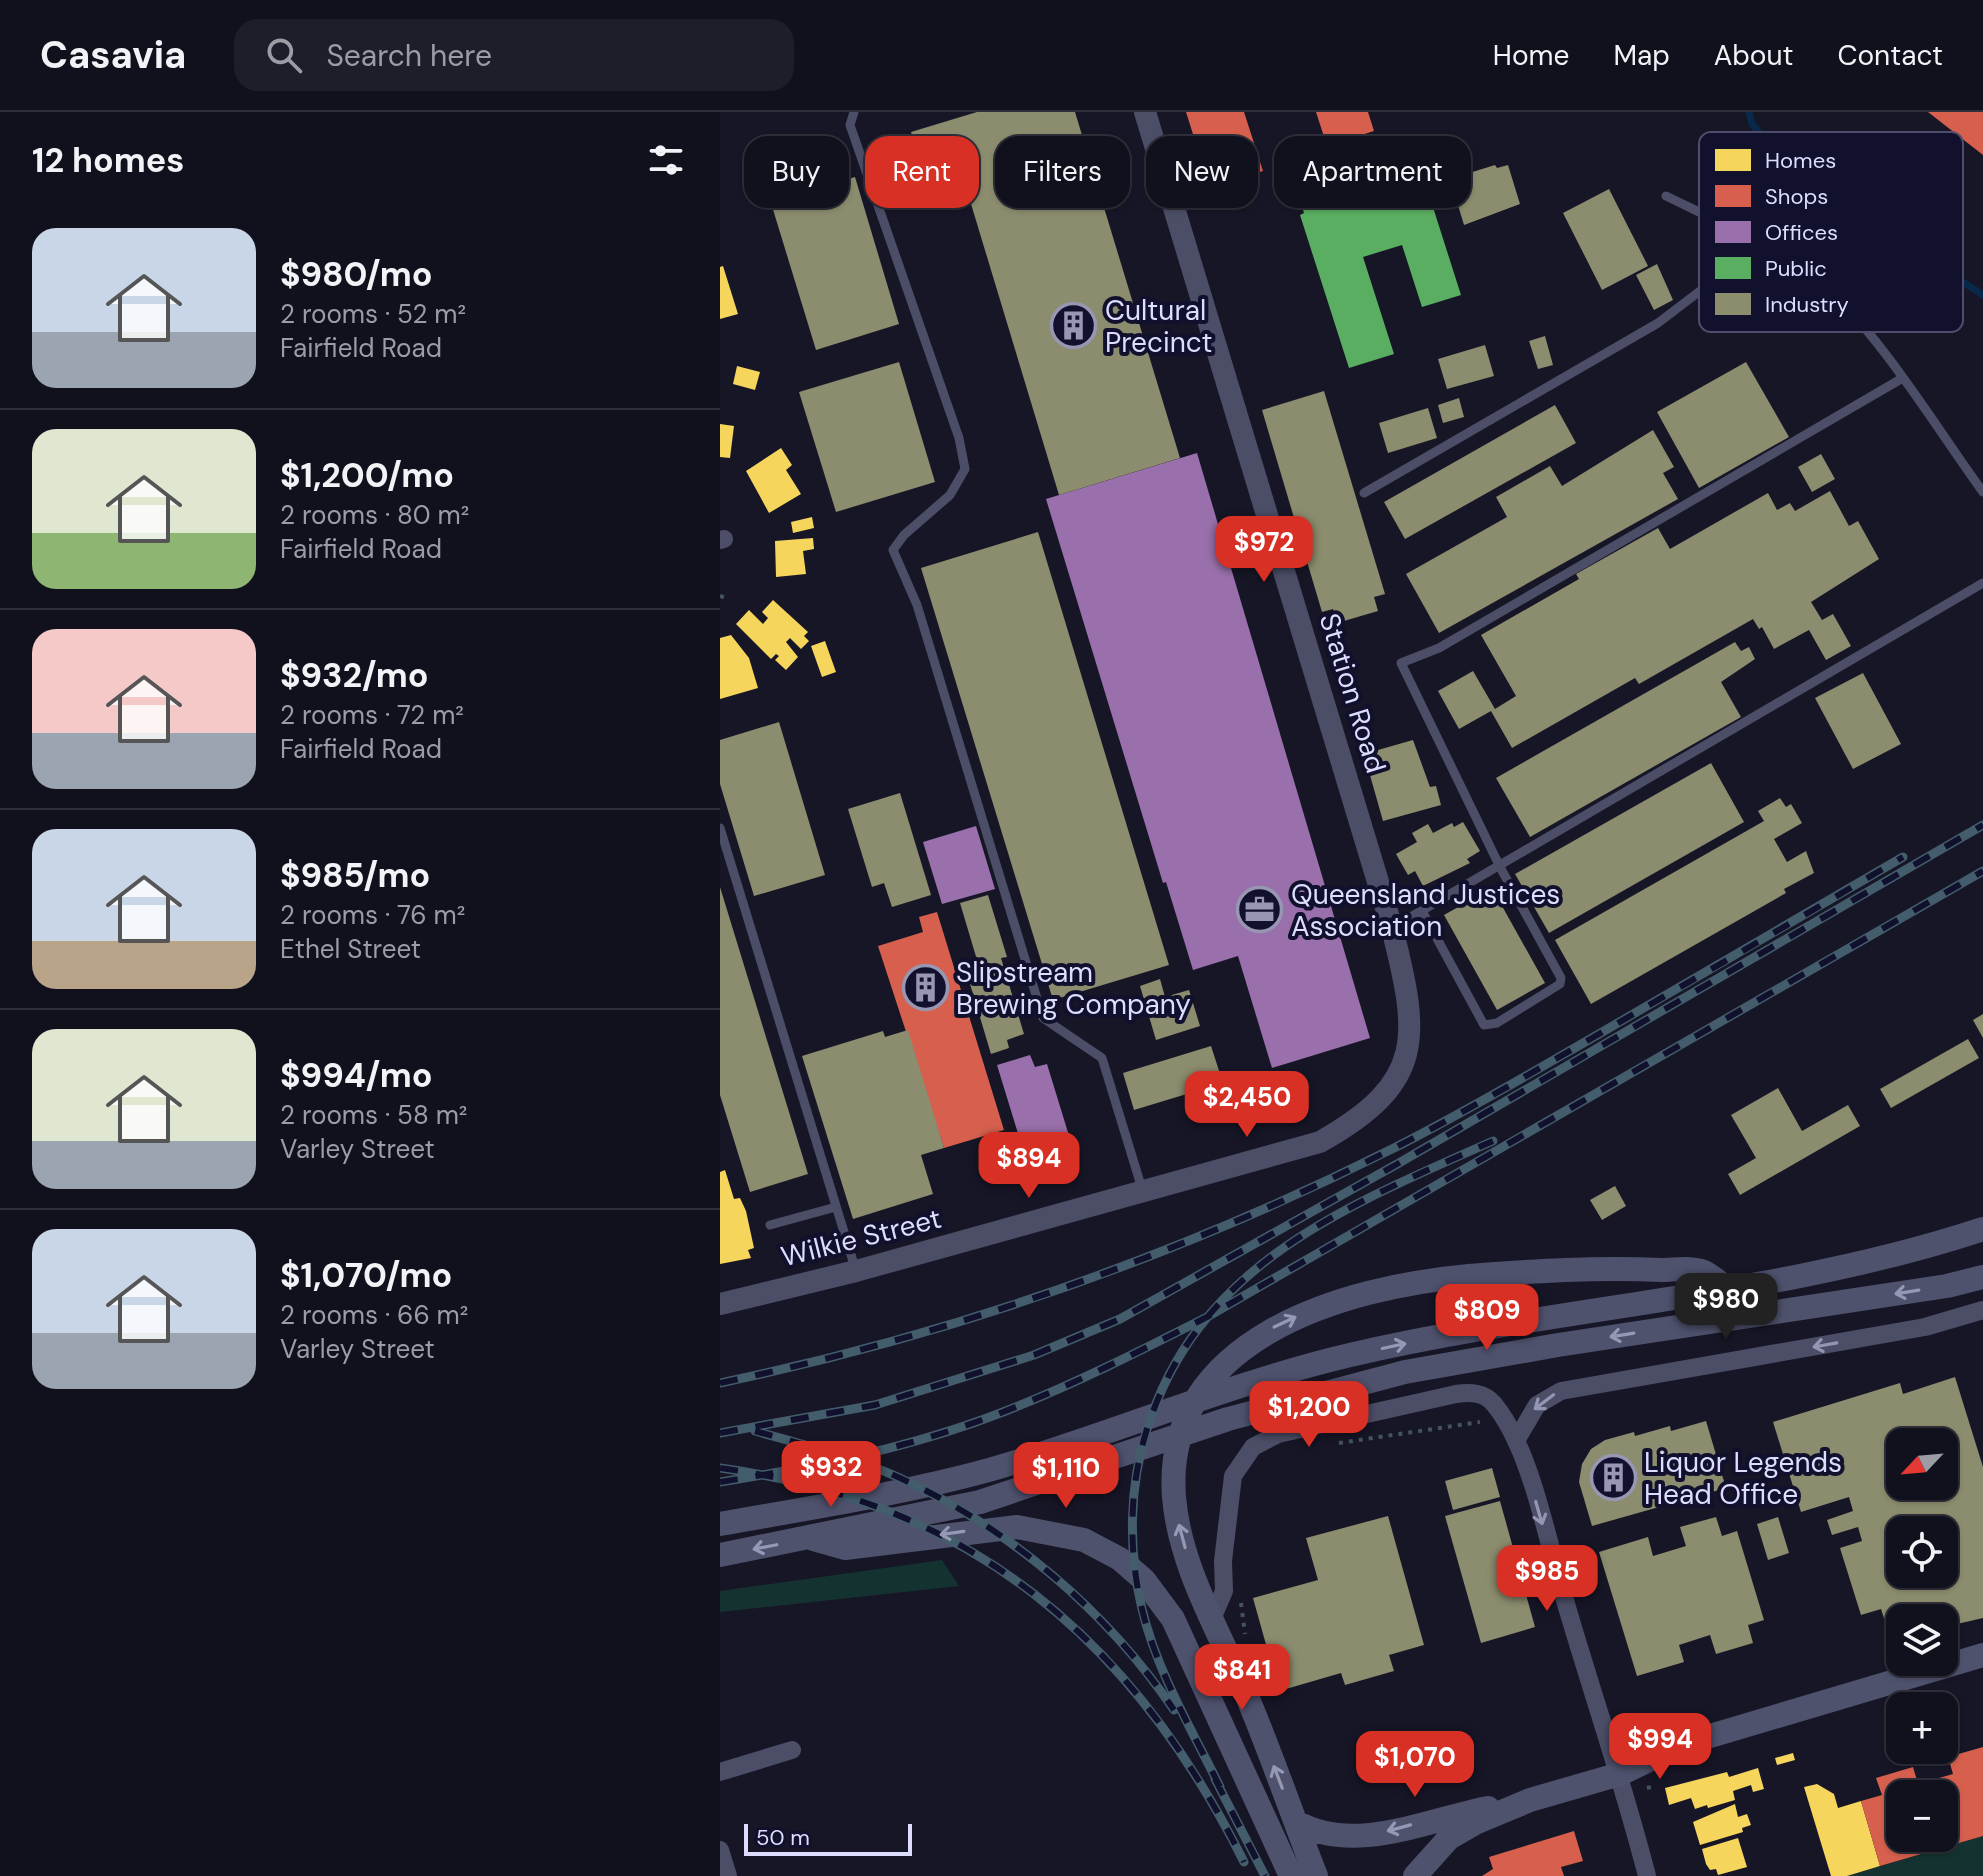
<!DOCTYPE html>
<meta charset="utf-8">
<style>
:root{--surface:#11101d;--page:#1e1e2a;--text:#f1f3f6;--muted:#9c9da4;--line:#30303b;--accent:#d93025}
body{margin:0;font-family:"DM Sans",sans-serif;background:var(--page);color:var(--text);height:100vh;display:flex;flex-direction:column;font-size:30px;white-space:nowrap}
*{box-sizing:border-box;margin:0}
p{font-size:26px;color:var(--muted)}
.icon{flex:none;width:44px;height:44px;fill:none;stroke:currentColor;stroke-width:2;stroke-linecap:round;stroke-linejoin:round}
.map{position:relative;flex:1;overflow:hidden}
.sheet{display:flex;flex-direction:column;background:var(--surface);width:720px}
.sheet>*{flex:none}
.banner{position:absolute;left:24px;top:24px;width:760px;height:72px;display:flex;gap:16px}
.needle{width:52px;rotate:244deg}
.buttons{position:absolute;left:1166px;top:1316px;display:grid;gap:16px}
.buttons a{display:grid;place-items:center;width:72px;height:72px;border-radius:16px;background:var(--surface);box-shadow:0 2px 6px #0004,0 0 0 2px var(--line);font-size:40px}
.scale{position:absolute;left:24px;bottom:20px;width:168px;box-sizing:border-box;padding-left:8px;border:4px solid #dcddff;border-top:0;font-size:22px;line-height:28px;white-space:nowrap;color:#dcddff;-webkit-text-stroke:6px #11102d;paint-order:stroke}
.price{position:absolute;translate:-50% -68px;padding:0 18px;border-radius:16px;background:var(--accent);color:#fff;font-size:26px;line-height:52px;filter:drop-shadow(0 2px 4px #0008)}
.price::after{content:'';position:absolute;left:50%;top:48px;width:24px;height:18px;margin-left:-12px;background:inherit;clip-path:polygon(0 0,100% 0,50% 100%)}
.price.active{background:#222;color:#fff}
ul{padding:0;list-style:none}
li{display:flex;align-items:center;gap:24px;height:200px;padding:0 32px}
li+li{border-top:2px solid var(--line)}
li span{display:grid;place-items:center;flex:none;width:224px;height:160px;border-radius:24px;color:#555}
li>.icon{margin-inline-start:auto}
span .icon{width:96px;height:96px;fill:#fffc;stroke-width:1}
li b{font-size:34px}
h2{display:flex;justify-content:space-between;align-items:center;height:96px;padding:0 32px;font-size:34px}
.tag{padding:0 28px;border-radius:24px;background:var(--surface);box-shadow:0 2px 6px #0004,0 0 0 2px var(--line);font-size:28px;line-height:72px}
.tag.active{background:var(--accent);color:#fff}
header{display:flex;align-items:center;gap:48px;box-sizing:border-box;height:112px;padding:0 40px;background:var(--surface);border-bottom:2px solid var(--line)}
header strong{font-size:38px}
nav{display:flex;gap:44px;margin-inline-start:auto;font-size:28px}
.search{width:560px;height:72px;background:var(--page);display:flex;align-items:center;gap:20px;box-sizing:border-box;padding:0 28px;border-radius:24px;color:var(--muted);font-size:30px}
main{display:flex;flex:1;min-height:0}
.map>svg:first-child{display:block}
.green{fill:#143330}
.homes{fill:#f6d55c}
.shops{fill:#d6604d;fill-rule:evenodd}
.offices{fill:#9970ab}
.public{fill:#5aae61}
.industry{fill:#8c8c6e;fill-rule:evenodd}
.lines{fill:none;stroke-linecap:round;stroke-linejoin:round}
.stream{stroke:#09294a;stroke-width:7}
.path{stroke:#435361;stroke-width:4;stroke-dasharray:4 6;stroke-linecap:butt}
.service{stroke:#4c4e67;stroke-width:9}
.minor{stroke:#4c4e67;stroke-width:18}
.tertiary{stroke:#4c4e67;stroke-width:22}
.secondary{stroke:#4f526d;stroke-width:24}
.rail-casing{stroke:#435d6d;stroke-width:9}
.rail{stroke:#11102d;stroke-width:6;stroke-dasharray:18;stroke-linecap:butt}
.oneway{stroke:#9698b6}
.oneway2{stroke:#9496b3}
.labels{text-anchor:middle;stroke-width:8;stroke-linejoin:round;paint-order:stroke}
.poi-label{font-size:28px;fill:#dcddff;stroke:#11102d;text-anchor:start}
.street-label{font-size:28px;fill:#dcddff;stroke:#11102d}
.key{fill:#11102d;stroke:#4e4e6c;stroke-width:2}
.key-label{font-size:22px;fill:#dcddff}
</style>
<header>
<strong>Casavia</strong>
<div class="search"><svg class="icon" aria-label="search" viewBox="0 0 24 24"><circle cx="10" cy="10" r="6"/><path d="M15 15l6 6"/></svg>Search here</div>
<nav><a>Home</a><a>Map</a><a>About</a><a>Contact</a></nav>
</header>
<main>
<section class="sheet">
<h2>12 homes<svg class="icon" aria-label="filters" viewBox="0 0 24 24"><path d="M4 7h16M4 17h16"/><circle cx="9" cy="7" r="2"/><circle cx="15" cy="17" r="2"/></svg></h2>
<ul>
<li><span style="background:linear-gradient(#c9d6e8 65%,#9aa5b1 0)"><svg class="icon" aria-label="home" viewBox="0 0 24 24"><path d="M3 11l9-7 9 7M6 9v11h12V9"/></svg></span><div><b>$980/mo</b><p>2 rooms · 52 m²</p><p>Fairfield Road</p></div></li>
<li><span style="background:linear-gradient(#dfe7d0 65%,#8fb573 0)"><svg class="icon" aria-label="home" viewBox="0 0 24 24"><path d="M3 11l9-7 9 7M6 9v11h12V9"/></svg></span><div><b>$1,200/mo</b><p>2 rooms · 80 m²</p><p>Fairfield Road</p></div></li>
<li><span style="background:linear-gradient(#f6c9c9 65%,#9aa5b1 0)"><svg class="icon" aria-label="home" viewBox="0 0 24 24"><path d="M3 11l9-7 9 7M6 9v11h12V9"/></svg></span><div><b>$932/mo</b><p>2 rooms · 72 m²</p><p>Fairfield Road</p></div></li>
<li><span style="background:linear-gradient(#c9d6e8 70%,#b9a48a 0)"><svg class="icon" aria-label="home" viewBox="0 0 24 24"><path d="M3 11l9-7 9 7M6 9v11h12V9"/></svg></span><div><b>$985/mo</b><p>2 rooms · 76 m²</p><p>Ethel Street</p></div></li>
<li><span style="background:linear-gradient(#dfe7d0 70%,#9aa5b1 0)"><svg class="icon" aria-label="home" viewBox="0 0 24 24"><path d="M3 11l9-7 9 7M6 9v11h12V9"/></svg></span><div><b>$994/mo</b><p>2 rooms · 58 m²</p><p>Varley Street</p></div></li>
<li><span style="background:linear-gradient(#c9d6e8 65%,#9aa5b1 0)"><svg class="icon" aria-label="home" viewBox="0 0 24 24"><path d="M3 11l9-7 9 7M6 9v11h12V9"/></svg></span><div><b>$1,070/mo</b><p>2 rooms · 66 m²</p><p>Varley Street</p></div></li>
</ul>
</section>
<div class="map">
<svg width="1263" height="1764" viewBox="0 0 1263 1764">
<rect width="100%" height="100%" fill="#171627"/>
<path class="green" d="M 222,1448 L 239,1474 L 0,1500 L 0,1479 Z
M 1263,1724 L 1263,1764 L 1127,1764 Z"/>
<path class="homes" d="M 3,154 L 18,202 L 0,207 L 0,155 Z
M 17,254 L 40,260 L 35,278 L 13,272 Z
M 0,312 L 14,314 L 10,346 L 0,345 Z
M 61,336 L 72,353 L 66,358 L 81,382 L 49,401 L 26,359 Z
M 92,405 L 94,416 L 73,421 L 71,410 Z
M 93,426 L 94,437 L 83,439 L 86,462 L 56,465 L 55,429 Z
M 53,488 L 88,520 L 84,524 L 89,529 L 81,537 L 70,526 L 66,530 L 78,545 L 66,558 L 55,548 L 59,544 L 56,542 L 51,547 L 16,512 L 29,498 L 43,512 L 48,506 L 42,500 Z
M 11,523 L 29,546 L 38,576 L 0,587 L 0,526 Z
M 105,529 L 116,560 L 102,565 L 91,534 Z
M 5,1058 L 14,1087 L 20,1086 L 26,1099 L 34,1136 L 28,1138 L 31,1146 L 0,1152 L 0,1060 Z
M 1073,1641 L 1075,1648 L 1057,1653 L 1055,1646 Z
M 1038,1656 L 1044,1677 L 1033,1680 L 1031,1673 L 1013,1679 L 1015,1688 L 988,1696 L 987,1693 L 975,1697 L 971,1686 L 949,1693 L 945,1676 L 1007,1660 L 1009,1665 Z
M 1097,1672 L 1114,1682 L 1118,1696 L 1141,1689 L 1160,1754 L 1127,1764 L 1111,1764 L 1084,1675 Z
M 1015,1692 L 1018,1705 L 1027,1702 L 1031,1713 L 1022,1716 L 1023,1720 L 980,1733 L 973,1710 Z
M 1018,1726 L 1027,1755 L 998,1763 L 996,1757 L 990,1758 L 986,1752 L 982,1737 Z"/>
<path class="shops" d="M 466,0 L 524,0 L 543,59 L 490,76 Z
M 596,0 L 648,0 L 654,19 L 607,34 Z
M 1208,0 L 1263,0 L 1263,43 Z
M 217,800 L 284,1018 L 224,1036 L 158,834 L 203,820 L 199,805 Z
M 1263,1635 L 1263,1724 L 1160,1754 L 1141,1689 L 1162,1683 L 1156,1666 L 1193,1655 L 1198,1672 L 1233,1662 L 1228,1645 ZM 1180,1682 L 1224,1682 L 1224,1726 L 1180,1726 Z
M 854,1719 L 863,1749 L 841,1755 L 844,1764 L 762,1764 L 773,1757 L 769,1745 Z"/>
<path class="offices" d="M 477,341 L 650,926 L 552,956 L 518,844 L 473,858 L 446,770 L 443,771 L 326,387 Z
M 256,714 L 275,777 L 222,792 L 203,730 Z
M 310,943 L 315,955 L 327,952 L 350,1027 L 304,1041 L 277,953 Z"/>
<path class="public" d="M 679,38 L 689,71 L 704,67 L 741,183 L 702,195 L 682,133 L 643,145 L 674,242 L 629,256 L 580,103 L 584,101 L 577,78 L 618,65 L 625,89 L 654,79 L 645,49 Z"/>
<path class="industry" d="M 257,0 L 355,0 L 460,346 L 339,383 L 245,72 L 210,82 L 191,20 Z
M 775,53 L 777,56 L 788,53 L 800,92 L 744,113 L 730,67 Z
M 135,65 L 179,212 L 96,238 L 51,91 Z
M 889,77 L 928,154 L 882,178 L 843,101 Z
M 937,152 L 953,188 L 934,198 L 916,163 Z
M 825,224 L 833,253 L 818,257 L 809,229 Z
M 765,233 L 774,264 L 727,277 L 718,247 Z
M 179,250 L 215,370 L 116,400 L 79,280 Z
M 1026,250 L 1069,325 L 979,376 L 937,300 Z
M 604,279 L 665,482 L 654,485 L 658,499 L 617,511 L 613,497 L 602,500 L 542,298 Z
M 739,286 L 744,305 L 723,311 L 718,293 Z
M 835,293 L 856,331 L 685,427 L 664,390 Z
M 708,296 L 717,326 L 668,341 L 659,311 Z
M 933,318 L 954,355 L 943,361 L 958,387 L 719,521 L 686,462 L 787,405 L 776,385 L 830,354 L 842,374 Z
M 1101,342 L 1115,367 L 1092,380 L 1078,355 Z
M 1110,379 L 1129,414 L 1138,409 L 1159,447 L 1091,490 L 1102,508 L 1113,502 L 1131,534 L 1106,548 L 1089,518 L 1054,537 L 1042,515 L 1039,517 L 1033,507 L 919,572 L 915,566 L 792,636 L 771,599 L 739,617 L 718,579 L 753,559 L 775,597 L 796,584 L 761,523 L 859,467 L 856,462 L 938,416 L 950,437 L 1048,381 L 1057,398 L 1070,391 L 1075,399 Z
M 318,420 L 449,853 L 333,888 L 201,456 Z
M 1015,530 L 1021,539 L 1029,535 L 1035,547 L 1001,570 L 1021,605 L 810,725 L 776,666 Z
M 1143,561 L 1181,632 L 1133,657 L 1095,586 Z
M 59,610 L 105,763 L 34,784 L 0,672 L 0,628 Z
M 693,628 L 710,675 L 716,674 L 721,693 L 663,709 L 644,642 Z
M 991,651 L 1024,710 L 829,821 L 795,762 Z
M 180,681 L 211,783 L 172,795 L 164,771 L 152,775 L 128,697 Z
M 1060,686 L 1066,695 L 1071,692 L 1082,711 L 1054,727 L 1067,750 L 1086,739 L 1094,761 L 1064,777 L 1066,781 L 871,892 L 835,828 L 1044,709 L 1038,699 Z
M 743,710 L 760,739 L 747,747 L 750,751 L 703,774 L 695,759 L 688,763 L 676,742 L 697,730 L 692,721 L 708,712 L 713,721 L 732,711 L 734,715 Z
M 0,775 L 88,1062 L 30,1080 L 0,983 Z
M 772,776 L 825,871 L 777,898 L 724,803 Z
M 268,783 L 287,845 L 281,846 L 304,922 L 287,928 L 289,936 L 271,942 L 247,862 L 260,858 L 240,791 Z
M 440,867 L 445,885 L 469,878 L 480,914 L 436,928 L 420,874 Z
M 1263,902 L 1263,926 L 1253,908 Z
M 188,918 L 224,1036 L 201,1043 L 213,1082 L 133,1107 L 82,944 L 163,919 L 165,925 Z
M 1248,927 L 1259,946 L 1171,996 L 1160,977 Z
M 491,934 L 503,971 L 414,998 L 403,961 Z
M 1058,976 L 1082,1019 L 1128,993 L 1140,1014 L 1020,1083 L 1008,1062 L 1036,1046 L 1011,1003 Z
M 895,1074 L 906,1094 L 882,1108 L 870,1088 Z
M 1235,1265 L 1263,1355 L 1263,1506 L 1224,1515 L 1224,1506 L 1180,1506 L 1180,1529 L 1172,1531 L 1161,1497 L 1141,1503 L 1120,1436 L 1142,1429 L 1138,1415 L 1112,1423 L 1107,1408 L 1133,1399 L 1129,1385 L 1081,1400 L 1053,1310 L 1180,1271 L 1183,1282 ZM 1180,1330 L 1224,1330 L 1224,1374 L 1180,1374 ZM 1180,1418 L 1224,1418 L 1224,1462 L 1180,1462 Z
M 986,1309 L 1006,1376 L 872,1414 L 859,1370 L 862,1352 L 871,1337 L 885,1328 L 914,1320 L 915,1324 L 950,1314 L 951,1319 Z
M 772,1356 L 780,1385 L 733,1398 L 725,1369 Z
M 780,1389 L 815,1515 L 761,1531 L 725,1404 Z
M 668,1404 L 704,1533 L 669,1543 L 674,1559 L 625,1573 L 621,1561 L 559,1579 L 533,1486 L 598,1468 L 586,1426 Z
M 996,1405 L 1002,1424 L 1017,1419 L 1044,1508 L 1028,1513 L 1033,1531 L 996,1542 L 990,1523 L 959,1533 L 964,1550 L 917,1564 L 879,1440 L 928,1425 L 933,1444 L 966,1434 L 960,1415 Z
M 1058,1405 L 1069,1441 L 1048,1448 L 1037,1412 Z"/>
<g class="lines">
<path class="stream" d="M 1029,0 L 1032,12 L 1087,80 L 1162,118 L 1263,183"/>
<path class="path" d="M 0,484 L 6,486
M 619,1331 L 760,1310
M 521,1491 L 525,1522
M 927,1676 L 936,1674"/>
<path class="service" d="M 134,0 L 130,13 L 239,326 L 245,357 L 230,383 L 184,423 L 173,438 L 197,493 L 323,906 L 382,946 L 423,1080
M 946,84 C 999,110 1055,133 1101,171 C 1159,220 1217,317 1263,380
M 644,381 L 938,211 L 1043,131
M 0,716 L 136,1159
M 702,799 L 764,913 L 777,911 L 840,872 L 841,866 L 780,755 L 681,551 L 719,536 L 1181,267
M 672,816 L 1263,471
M 50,1113 L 116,1095"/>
<path class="minor" d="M 0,428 L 4,427
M 797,1327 L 817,1293 L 841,1279 L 1205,1215 L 1263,1198
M 492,1507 L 504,1479 L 503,1449 L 513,1364 L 533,1335 L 558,1322 L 736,1282 C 750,1280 764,1280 774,1292 C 811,1337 827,1428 844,1485 C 871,1578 903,1670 927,1764
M 0,1660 L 72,1638
M 0,1738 L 8,1764"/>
<path class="tertiary" d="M 0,1192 L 136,1159 L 600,1030 C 707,970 699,924 672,816 L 425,0"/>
<path class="secondary" d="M 0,1412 C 90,1396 181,1382 269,1358 C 390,1323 507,1272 630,1243 C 840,1194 1057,1185 1263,1117
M 93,1427 L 125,1436 L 297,1415 L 364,1428 L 400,1447 L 424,1468 L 453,1507 L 571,1764
M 0,1443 L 260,1390 L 508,1307 L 685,1260 L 838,1233 L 1227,1174 L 1263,1165
M 576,1710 C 635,1743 706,1708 768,1696
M 596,1764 C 574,1708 554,1650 531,1594 C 504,1527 460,1459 454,1385 C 442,1227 624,1175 749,1164 C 814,1159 876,1155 942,1158 C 954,1158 973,1155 984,1160 C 992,1164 1001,1172 1009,1177
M 695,1764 L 729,1726 L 755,1711 L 810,1688 L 900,1662 L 960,1633 L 1263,1543"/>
<defs>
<path id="rail" d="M 0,1271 C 234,1222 458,1144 672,1037 C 740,1003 806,964 872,926 C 976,866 1080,806 1183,745
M 35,1319 C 84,1333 133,1345 180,1366 C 289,1416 387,1499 454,1598
M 0,1321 L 155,1293 L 314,1243 L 400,1207 L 679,1051 L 1263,713
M 0,1356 C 250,1390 413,1527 524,1750
M 0,1370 C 95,1355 193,1335 283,1300 C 353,1273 420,1239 487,1205 L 1263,759
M 495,1667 L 545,1764
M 500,1675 C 472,1618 437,1560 422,1497 C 408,1438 409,1375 427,1317 C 479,1151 627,1094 773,1029"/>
</defs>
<use href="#rail" class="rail-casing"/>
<use href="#rail" class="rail"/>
</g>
<defs><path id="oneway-shaft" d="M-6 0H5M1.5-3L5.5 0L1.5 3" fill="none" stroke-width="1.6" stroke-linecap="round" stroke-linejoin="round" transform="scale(2)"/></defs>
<g class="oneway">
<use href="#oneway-shaft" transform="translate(1187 1180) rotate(171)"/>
<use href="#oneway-shaft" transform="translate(565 1210) rotate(-25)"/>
<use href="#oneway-shaft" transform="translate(902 1223) rotate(171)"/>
<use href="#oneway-shaft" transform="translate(674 1234) rotate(-12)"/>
<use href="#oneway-shaft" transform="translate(232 1421) rotate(172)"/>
<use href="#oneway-shaft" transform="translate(462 1424) rotate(-105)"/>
<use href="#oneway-shaft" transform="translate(45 1435) rotate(169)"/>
<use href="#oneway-shaft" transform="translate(558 1665) rotate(-111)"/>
<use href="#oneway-shaft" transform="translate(679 1716) rotate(165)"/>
</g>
<g class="oneway2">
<use href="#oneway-shaft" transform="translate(1105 1233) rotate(170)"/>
<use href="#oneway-shaft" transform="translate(824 1290) rotate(143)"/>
<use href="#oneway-shaft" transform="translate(819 1401) rotate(74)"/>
</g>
<defs>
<symbol id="building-ring" viewBox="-11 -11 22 22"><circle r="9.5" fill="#11102d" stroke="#9797b3" stroke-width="1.5"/><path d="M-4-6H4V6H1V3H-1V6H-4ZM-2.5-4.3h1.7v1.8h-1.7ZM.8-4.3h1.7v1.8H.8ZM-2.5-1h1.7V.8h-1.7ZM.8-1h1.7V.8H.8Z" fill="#9797b3"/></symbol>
<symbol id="office-ring" viewBox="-11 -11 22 22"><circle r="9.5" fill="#11102d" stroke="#9797b3" stroke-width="1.5"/><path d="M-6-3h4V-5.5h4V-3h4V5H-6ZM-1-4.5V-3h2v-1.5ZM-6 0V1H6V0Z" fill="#9797b3"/></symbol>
</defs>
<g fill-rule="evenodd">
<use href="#building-ring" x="328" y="188" width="51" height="51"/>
<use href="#office-ring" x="514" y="772" width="51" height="51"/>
<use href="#building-ring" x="180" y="850" width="51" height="51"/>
<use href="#building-ring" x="868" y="1340" width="51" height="51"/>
</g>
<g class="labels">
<g class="poi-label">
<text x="385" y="208">Cultural<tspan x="385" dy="32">Precinct</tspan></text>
<text x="571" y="792">Queensland Justices<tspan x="571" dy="32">Association</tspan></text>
<text x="236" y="870">Slipstream<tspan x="236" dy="32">Brewing Company</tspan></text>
<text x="924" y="1360">Liquor Legends<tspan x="924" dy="32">Head Office</tspan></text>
</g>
<g class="street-label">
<text transform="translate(633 581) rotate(73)" y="10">Station Road</text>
<text transform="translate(141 1125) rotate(-14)" y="10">Wilkie Street</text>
</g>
</g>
<rect x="979" y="20" width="264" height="200" rx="12" class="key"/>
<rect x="995" y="37" width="36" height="22" fill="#f6d55c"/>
<rect x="995" y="73" width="36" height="22" fill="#d6604d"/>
<rect x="995" y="109" width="36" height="22" fill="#9970ab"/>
<rect x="995" y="145" width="36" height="22" fill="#5aae61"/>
<rect x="995" y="181" width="36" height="22" fill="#8c8c6e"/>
<g class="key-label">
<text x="1045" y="56">Homes</text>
<text x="1045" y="92">Shops</text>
<text x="1045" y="128">Offices</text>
<text x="1045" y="164">Public</text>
<text x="1045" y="200">Industry</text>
</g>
</svg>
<div class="buttons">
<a><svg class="needle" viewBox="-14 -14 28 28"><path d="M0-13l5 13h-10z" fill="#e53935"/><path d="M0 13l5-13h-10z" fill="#9c9da4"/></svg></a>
<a><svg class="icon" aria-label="locate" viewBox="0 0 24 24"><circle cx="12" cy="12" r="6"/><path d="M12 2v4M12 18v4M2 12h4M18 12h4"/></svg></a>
<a><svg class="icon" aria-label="layers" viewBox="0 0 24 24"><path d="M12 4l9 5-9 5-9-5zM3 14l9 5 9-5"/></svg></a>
<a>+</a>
<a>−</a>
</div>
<div class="scale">50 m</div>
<b class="price" style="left:544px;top:472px">$972</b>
<b class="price" style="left:527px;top:1027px">$2,450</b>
<b class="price" style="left:309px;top:1088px">$894</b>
<b class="price active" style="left:1006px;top:1229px">$980</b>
<b class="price" style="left:767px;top:1240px">$809</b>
<b class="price" style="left:589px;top:1337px">$1,200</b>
<b class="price" style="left:111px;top:1397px">$932</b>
<b class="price" style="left:346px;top:1398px">$1,110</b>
<b class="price" style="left:827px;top:1501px">$985</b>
<b class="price" style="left:522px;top:1600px">$841</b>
<b class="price" style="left:940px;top:1669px">$994</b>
<b class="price" style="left:695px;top:1687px">$1,070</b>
<div class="banner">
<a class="tag">Buy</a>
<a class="tag active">Rent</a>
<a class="tag">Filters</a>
<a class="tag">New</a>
<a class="tag">Apartment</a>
</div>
</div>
</main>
